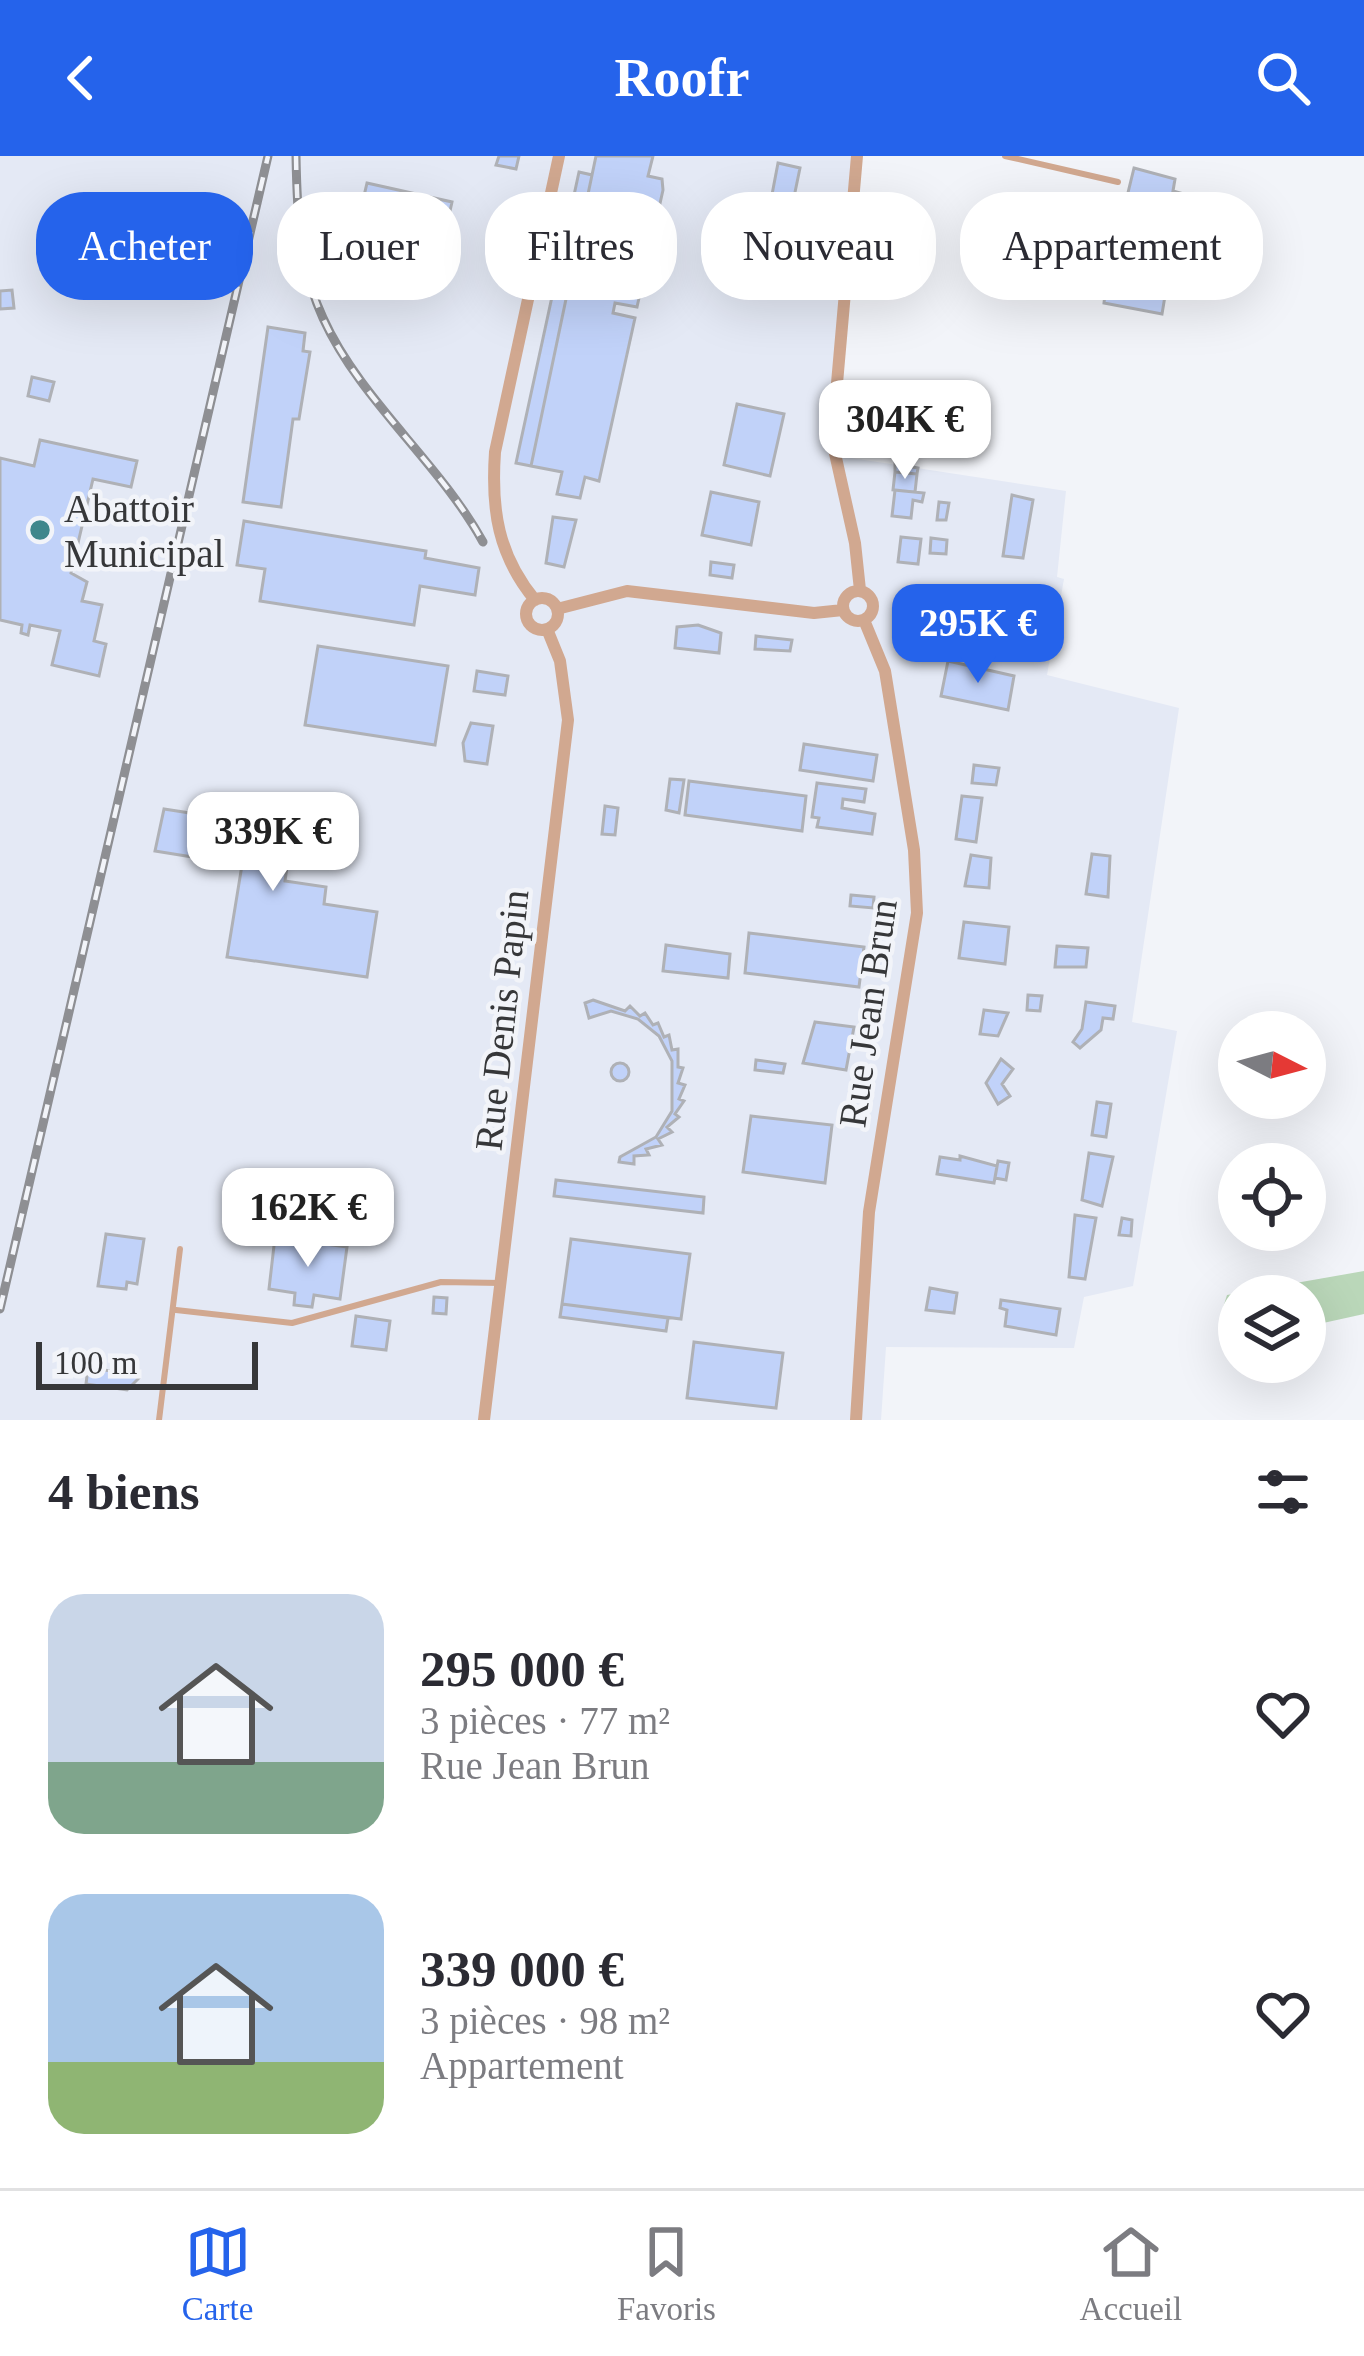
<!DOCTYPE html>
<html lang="fr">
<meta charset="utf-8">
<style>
:root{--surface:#fff;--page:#f2f2f3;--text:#2b2b33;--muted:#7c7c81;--line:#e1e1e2;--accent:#2563eb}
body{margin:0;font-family:"Times New Roman",serif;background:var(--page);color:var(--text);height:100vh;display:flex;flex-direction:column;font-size:45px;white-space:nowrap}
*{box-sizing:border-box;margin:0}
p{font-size:39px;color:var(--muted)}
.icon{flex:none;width:66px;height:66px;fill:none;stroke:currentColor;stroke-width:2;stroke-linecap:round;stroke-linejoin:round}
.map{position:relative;height:1264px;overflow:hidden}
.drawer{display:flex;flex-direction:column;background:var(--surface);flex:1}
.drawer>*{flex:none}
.guide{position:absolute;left:36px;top:36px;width:1293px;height:108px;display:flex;gap:24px}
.needle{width:78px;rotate:96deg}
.fabs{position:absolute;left:1218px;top:855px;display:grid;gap:24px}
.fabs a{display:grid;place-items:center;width:108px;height:108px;border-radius:50%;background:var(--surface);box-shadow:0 12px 48px #0002;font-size:60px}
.scale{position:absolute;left:36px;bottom:30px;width:222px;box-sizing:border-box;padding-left:12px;border:6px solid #363739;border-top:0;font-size:33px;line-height:42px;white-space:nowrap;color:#363739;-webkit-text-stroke:9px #f2f4f9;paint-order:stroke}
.price{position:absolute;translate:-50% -102px;padding:0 27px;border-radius:24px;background:#fff;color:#222;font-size:39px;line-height:78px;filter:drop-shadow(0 3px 6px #0008)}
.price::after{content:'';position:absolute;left:50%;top:72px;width:36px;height:27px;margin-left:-18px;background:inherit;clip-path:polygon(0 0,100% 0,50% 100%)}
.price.selected{background:var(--accent);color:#fff}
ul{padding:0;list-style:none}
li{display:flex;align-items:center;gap:36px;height:300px;padding:0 48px}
li span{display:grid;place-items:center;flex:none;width:336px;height:240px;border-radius:36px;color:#555}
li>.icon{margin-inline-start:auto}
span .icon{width:144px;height:144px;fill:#fffc;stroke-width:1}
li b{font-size:51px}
h2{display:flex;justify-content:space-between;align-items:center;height:144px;padding:0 48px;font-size:51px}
.chip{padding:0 42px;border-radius:48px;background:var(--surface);box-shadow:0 12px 48px #0002;font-size:42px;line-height:108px}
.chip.selected{background:var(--accent);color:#fff}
header{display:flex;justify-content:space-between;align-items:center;height:156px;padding:0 48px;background:var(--accent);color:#fff;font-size:54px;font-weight:800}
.tabs{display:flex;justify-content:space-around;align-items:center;height:168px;border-top:3px solid var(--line);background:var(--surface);font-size:33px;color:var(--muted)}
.tabs a{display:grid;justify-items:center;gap:6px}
.tabs .selected{color:var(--accent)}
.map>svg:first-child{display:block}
.built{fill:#e4e9f5}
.green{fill:#bad7b9}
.building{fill:#c1d2f9;stroke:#afb1b6;stroke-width:3}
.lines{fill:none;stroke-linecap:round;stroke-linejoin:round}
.lane{stroke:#d1a890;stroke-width:6}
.street{stroke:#d1a890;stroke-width:12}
.rail-casing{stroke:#8e8f93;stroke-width:9}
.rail{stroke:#f2f4f9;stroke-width:4.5;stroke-dasharray:14;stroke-linecap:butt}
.poi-dot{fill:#3f878c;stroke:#f2f4f9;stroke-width:4.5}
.labels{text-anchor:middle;stroke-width:9;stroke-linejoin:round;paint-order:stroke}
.poi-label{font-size:39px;fill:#363739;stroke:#f2f4f9;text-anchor:start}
.street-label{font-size:39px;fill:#363739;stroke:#f2f4f9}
</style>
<header><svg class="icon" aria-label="back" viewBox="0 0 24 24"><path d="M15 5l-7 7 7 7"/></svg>Roofr<svg class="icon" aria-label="search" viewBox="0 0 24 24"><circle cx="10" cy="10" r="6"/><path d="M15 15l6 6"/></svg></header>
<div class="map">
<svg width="1364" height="1264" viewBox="0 0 1364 1264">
<rect width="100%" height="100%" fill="#f2f4f9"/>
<path class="built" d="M 0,0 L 856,0 L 832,299 L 1066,335 L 1057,421 L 1064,423 L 1047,519 L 1179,552 L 1132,866 L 1177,875 L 1133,1130 L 1084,1141 L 1074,1192 L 886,1191 L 881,1264 L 0,1264 Z"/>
<path class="green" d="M 1364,1115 L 1364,1158 L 1305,1171 L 1305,1140 L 1239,1140 L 1239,1182 L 1234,1183 L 1222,1155 L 1227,1139 Z"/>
<path class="building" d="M 499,0 L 519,0 L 516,13 L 496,9 Z
M 596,0 L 653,0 L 648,20 L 662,23 L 663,34 L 637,151 L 615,147 L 613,157 L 635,162 L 599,325 L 585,321 L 580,342 L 557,338 L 562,316 L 531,310 Z
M 778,7 L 800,12 L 787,75 L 766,70 Z
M 1134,12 L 1175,23 L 1173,35 L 1184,38 L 1179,56 L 1133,45 L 1126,73 L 1164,82 L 1159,100 L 1115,90 Z
M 579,16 L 592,19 L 531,310 L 516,307 Z
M 367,27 L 452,46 L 442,91 L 357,70 Z
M 1164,82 L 1171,83 L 1167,102 L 1159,100 Z
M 1171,83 L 1178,85 L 1177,104 L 1167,102 Z
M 1106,129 L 1165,140 L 1162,158 L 1104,147 Z
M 12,134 L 14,152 L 0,153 L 0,135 Z
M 268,171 L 305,177 L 303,195 L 310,196 L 299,263 L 293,263 L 281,351 L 243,346 Z
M 32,221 L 54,226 L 49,245 L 28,240 Z
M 737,248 L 784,258 L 770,320 L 724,309 Z
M 40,284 L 137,305 L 131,331 L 93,323 L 71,417 L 87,426 L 82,445 L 102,449 L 94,485 L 106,488 L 99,520 L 52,509 L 60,475 L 30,469 L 28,479 L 21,477 L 22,469 L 0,464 L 0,302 L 34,310 Z
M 895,308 L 918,312 L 917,318 L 895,316 Z
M 895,316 L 917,318 L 915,336 L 893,334 Z
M 895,334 L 924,337 L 922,346 L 913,344 L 911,362 L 892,360 Z
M 711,336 L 759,346 L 751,389 L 702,379 Z
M 1012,339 L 1033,344 L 1023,402 L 1003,400 Z
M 939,346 L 949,347 L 946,364 L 937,364 Z
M 553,361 L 576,364 L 564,411 L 546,407 Z
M 244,365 L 426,395 L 425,402 L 479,412 L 475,439 L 420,430 L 414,469 L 260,445 L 265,413 L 237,409 Z
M 901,381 L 921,383 L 918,408 L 898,406 Z
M 931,382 L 947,384 L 946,398 L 930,397 Z
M 711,406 L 734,409 L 732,422 L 710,419 Z
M 1010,435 L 1031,436 L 1022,496 L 1003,495 Z
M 907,447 L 920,449 L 920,458 L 929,459 L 927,476 L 904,473 Z
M 698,469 L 721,477 L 719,497 L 675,492 L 677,471 Z
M 933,470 L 957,475 L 955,489 L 930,483 Z
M 756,480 L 792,484 L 790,495 L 755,493 Z
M 318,490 L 448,510 L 435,589 L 305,569 Z
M 948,505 L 1014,520 L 1008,554 L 941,540 Z
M 477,515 L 508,520 L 505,539 L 474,535 Z
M 471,567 L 493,570 L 487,608 L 465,605 L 463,587 Z
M 804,588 L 877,599 L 873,625 L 800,614 Z
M 974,609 L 999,612 L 996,629 L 972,627 Z
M 670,623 L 684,624 L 679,657 L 666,654 Z
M 689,625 L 806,640 L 802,675 L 685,659 Z
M 817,627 L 866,633 L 864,646 L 843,643 L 842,652 L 875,658 L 872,678 L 817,671 L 819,662 L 812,661 Z
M 962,640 L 982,642 L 976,686 L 956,683 Z
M 252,649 L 295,655 L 285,725 L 326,731 L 324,748 L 377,756 L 367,821 L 227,801 L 242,709 L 155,695 L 164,653 L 248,666 Z
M 605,650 L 618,652 L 615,679 L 602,678 Z
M 1092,698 L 1110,700 L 1108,741 L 1086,738 Z
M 971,699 L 991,702 L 989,732 L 965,730 Z
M 851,739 L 874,741 L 873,752 L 850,750 Z
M 964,766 L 1009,771 L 1005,808 L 959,802 Z
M 749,777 L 864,791 L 859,831 L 745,817 Z
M 666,789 L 730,798 L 728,822 L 663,815 Z
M 1057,790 L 1088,792 L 1086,811 L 1055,811 Z
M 1028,839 L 1042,840 L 1040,855 L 1027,854 Z
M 593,844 L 625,855 L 630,850 L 640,860 L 645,857 L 653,869 L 658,867 L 664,881 L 669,879 L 672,894 L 678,893 L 678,911 L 683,912 L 678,927 L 685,929 L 679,943 L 684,945 L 675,958 L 679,961 L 667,971 L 672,976 L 658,983 L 662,989 L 646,993 L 649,999 L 634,1000 L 634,1008 L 619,1006 L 620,1001 L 656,981 L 672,955 L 672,905 L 659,880 L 638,863 L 611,855 L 589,862 L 585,847 Z
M 1086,846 L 1115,850 L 1113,863 L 1103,862 L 1101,874 L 1080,892 L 1073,886 L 1082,873 Z
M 984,854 L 1008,857 L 998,880 L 980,878 Z
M 815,866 L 854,871 L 846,914 L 803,907 Z
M 1001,903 L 1013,913 L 1002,928 L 1010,940 L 998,948 L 986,927 Z
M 756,904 L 785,908 L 783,917 L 755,914 Z
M611 916a9 9 0 1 1 18 0a9 9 0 1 1-18 0Z
M 1097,946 L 1111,948 L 1106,981 L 1092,979 Z
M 751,960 L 832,969 L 825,1027 L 743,1016 Z
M 1089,997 L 1113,1001 L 1102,1050 L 1082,1044 Z
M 960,1000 L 997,1010 L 994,1027 L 937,1018 L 940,1001 L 960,1004 Z
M 998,1005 L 1009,1007 L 1006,1024 L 995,1022 Z
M 556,1024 L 704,1041 L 703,1057 L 554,1040 Z
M 1075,1059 L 1096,1062 L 1085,1123 L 1069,1121 Z
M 1122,1062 L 1132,1064 L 1131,1080 L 1119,1079 Z
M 106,1078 L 144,1083 L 137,1128 L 127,1126 L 126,1133 L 98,1130 Z
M 275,1081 L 347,1091 L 340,1143 L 314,1139 L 312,1151 L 294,1149 L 295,1137 L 269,1133 Z
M 571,1083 L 690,1098 L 681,1163 L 562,1148 Z
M 930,1132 L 957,1137 L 954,1157 L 926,1154 Z
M 434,1141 L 447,1142 L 446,1158 L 433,1157 Z
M 1001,1144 L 1060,1153 L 1056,1179 L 1005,1170 L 1007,1154 L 1000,1152 Z
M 562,1148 L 668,1162 L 666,1175 L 560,1161 Z
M 356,1160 L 390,1165 L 386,1194 L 352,1190 Z
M 694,1186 L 783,1197 L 776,1252 L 687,1242 Z
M 88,1212 L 127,1217 L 132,1213 L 139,1222 L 127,1234 L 86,1228 Z"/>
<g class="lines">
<path class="lane" d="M 1005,0 L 1118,26
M 176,1154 L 292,1167 L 441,1126 L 501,1127
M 159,1264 L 180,1093"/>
<path class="street" d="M 857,0 L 832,284 L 855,387 L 860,434
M843 450a15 15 0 1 1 30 0a15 15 0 1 1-30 0Z
M526 458a16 16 0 1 1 32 0a16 16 0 1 1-32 0Z
M 535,444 C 498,399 491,354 495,296 L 559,0
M 557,453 L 627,435 L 814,457 L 843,454
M 484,1264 L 568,564 L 560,505 L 547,473
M 856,1264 L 869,1056 L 917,757 L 914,694 L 885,515 L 864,464"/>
<defs>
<path id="rail" d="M 296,0 C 297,56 299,110 323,162 C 360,244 439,306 483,386
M 0,1153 L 268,0"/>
</defs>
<use href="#rail" class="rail-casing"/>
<use href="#rail" class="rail"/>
</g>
<circle class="poi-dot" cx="40" cy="374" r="12"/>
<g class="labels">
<g class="poi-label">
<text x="64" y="366">Abattoir<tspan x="64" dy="45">Municipal</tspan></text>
</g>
<g class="street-label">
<text transform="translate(867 857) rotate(-82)" y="14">Rue Jean Brun</text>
<text transform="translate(501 864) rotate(-84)" y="14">Rue Denis Papin</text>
</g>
</g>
</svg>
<div class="fabs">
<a><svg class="needle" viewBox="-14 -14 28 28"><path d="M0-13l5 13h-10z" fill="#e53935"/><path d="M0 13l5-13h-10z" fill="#7c7c81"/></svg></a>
<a><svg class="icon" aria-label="locate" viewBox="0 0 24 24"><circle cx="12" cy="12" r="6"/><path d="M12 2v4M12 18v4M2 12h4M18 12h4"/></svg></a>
<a><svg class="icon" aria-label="layers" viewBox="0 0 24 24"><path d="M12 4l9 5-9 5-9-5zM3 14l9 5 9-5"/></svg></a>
</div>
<div class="scale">100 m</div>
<b class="price" style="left:905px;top:326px">304K €</b>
<b class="price selected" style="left:978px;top:530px">295K €</b>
<b class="price" style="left:273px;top:738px">339K €</b>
<b class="price" style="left:308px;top:1114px">162K €</b>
<div class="guide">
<a class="chip selected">Acheter</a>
<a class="chip">Louer</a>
<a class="chip">Filtres</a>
<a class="chip">Nouveau</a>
<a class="chip">Appartement</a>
</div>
</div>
<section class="drawer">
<h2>4 biens<svg class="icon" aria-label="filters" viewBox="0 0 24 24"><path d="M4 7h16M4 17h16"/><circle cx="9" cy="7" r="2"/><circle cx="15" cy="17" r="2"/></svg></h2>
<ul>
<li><span style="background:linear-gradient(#c9d6e8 70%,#7fa58c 0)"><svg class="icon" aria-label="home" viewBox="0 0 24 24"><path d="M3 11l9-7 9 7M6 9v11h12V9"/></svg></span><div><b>295 000 €</b><p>3 pièces · 77 m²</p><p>Rue Jean Brun</p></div><svg class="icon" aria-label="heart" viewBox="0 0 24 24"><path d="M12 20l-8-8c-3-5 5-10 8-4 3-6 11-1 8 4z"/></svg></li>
<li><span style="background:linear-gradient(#a9c7e8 70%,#8fb573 0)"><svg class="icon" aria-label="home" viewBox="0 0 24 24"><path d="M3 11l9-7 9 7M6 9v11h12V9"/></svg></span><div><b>339 000 €</b><p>3 pièces · 98 m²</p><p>Appartement</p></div><svg class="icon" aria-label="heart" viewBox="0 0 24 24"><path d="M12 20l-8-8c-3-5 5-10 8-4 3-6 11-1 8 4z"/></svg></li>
</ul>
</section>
<nav class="tabs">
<a class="selected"><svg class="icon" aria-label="map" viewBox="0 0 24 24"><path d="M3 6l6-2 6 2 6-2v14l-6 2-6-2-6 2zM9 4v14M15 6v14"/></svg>Carte</a>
<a><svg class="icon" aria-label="saved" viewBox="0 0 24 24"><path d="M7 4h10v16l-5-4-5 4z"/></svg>Favoris</a>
<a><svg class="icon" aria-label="home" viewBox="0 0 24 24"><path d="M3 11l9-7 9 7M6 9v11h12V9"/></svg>Accueil</a>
</nav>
